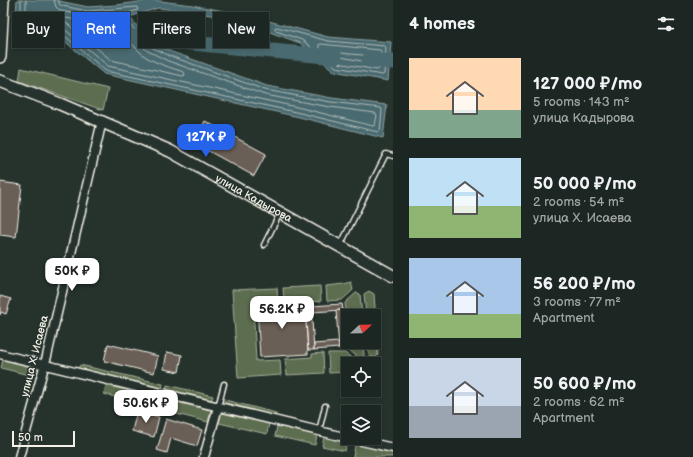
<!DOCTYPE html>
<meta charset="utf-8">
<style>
:root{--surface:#1c2622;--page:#29322f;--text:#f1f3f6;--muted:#a0a5a5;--line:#3a4340;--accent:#2563eb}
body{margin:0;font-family:"Balsamiq Sans",sans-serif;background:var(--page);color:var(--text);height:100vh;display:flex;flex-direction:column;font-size:15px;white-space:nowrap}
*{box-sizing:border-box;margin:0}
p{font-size:13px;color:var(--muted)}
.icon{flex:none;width:22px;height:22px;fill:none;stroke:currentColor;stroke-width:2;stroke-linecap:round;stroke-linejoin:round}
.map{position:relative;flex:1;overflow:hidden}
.drawer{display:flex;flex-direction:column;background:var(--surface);width:300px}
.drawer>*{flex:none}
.top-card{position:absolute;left:12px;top:12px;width:321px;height:36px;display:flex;gap:8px}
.needle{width:26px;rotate:68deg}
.fabs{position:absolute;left:341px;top:309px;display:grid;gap:8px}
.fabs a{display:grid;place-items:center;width:40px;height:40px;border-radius:0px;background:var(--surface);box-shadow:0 2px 6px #0003,0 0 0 1px var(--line);font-size:20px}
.scale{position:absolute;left:12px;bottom:10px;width:63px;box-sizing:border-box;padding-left:4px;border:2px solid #f4f1e8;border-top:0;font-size:11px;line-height:14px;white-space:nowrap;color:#f4f1e8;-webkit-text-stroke:3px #26332d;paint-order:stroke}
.price{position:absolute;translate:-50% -34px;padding:0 9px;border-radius:8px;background:#fff;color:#222;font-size:13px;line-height:26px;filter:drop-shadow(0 1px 2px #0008)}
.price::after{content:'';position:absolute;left:50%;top:24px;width:12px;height:9px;margin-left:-6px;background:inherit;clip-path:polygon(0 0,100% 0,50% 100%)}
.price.active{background:var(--accent);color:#fff}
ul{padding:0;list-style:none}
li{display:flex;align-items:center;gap:12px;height:100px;padding:0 16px}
li span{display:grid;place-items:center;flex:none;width:112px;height:80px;border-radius:0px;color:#555}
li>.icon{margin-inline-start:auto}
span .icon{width:48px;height:48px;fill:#fffc;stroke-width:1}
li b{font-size:17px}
h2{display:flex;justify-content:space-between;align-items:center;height:48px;padding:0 16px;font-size:17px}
.chip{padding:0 14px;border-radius:0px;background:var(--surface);box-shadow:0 2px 6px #0003,0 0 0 1px var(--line);font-size:14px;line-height:36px}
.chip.active{background:var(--accent);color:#fff}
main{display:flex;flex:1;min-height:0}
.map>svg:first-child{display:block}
.green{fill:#5d6d4f;stroke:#a8af9c}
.water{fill:#4a6a70;stroke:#8ea0a0}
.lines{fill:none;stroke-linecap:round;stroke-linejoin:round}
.shore{stroke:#b0bbb8;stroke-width:1}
.river{stroke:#4a6a70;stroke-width:15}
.building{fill:#6a5e56;stroke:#f4f1e8}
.lane-casing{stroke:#f4f1e8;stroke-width:7}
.street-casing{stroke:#f4f1e8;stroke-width:11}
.secondary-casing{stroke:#f4f1e8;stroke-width:14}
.lane{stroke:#26332d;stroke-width:4}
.street{stroke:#26332d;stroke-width:8}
.secondary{stroke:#26332d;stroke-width:11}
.labels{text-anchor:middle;stroke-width:3;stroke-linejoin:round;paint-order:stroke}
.street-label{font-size:11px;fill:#f4f1e8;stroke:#26332d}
</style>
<main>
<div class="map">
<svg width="393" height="457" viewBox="0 0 393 457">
<rect width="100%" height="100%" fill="#26332d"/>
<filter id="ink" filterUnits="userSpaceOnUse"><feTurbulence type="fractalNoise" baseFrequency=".025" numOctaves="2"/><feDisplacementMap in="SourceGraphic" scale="8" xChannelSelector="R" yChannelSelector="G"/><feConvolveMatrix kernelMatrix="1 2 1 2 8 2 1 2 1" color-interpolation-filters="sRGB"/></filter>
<g filter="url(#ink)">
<path class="green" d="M 21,68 L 108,89 L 103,110 L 19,81 Z
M 351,282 L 353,290 L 342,300 L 327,301 L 326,286 L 344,284 Z
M 320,286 L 321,301 L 310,302 L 309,299 L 284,300 L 283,288 Z
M 277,288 L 278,301 L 253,304 L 256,361 L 280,360 L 281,375 L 238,378 L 232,290 Z
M 369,291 L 374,294 L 376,322 L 374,322 L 374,316 L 366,316 L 364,294 Z
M 356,293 L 360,294 L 362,316 L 348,316 L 348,324 L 347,324 L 345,303 Z
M 376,325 L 378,355 L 375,358 L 369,356 L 368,342 L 374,342 L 374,326 Z
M 347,328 L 348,328 L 348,342 L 363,342 L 364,356 L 360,359 L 348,349 Z
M 323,353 L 324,373 L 287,375 L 285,359 L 312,357 L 312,354 Z
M 328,353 L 345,353 L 357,362 L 356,364 L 348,364 L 348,372 L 329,373 Z
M 3,360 L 35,368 L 33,376 L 1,368 Z
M 80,365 L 163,384 L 162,390 L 78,368 Z
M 106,385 L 129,391 L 126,400 L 104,394 Z
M 167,385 L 213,396 L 211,401 L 166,391 Z
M 168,400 L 211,410 L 208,422 L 165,411 Z
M 225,400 L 276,413 L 275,417 L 224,404 Z
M 221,412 L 269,423 L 267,434 L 219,423 Z
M 277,426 L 317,435 L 315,445 L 275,436 Z
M 324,437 L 347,442 L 345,451 L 322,446 Z
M 355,445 L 393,453 L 393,457 L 353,457 Z"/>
<path class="water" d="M 17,0 L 54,0 L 88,7 L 117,5 L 152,0 L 192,5 L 250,16 L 328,37 L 391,42 L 388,81 L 334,71 L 300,43 L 234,19 L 193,12 L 158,8 L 129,17 L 153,43 L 172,52 L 267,86 L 332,98 L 387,105 L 383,138 L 299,117 L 104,74 L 50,29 L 16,16 Z"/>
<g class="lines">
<path class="shore" d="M 21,0 L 21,14 L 53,26 L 106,71 L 300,113 L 378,132 L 380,131 L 382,110 L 381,108 L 331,102 L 265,90 L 170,56 L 151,47 L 126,20 C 125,12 133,12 138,10 L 137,7 L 88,11 L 62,6 L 59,4 L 59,0
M 26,0 L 26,10 L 56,22 L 108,66 L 301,108 L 373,126 L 375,125 L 377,115 L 375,113 L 330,107 L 265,95 L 168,61 L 146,50 L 123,24 L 120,15 L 87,16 L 61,11 L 56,7 L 54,0
M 66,18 L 87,22 L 114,21 C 120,30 137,51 146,57 C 158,64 171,68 184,72 L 185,75 L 183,76 L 111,60 L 64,21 L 64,19 Z
M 277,27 L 328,41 L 385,46 L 386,48 L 384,74 L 382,75 L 336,67 L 302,40 L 276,31 L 275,28 Z
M 321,44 L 380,50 L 381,52 L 380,68 L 377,70 L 338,63 L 319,47 L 319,45 Z
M 340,53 L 373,56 L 374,57 L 374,61 L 372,63 L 341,57 L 339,55 Z"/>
<path class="river" d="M 130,36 L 139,38 L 335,57
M 369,60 L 393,62"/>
</g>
<path class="building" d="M 205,121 L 266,154 L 254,176 L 194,143 Z
M 0,182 L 22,185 L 16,237 L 0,235 Z
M 0,296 L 11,299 L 6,314 L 1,312 L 0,315 Z
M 305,303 L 308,354 L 260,357 L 257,306 Z
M 342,304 L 343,310 L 312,312 L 311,306 Z
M 311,306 L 314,350 L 308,350 L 305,307 Z
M 336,310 L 343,310 L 345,348 L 339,348 Z
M 338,342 L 339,348 L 314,350 L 314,344 Z
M 108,344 L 158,356 L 154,373 L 104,361 Z
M 167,352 L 182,355 L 179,372 L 164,369 Z
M 367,359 L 373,360 L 376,365 L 377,371 L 374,375 L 374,364 L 360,364 Z
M 137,411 L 159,417 L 154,437 L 132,431 Z
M 166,419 L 202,430 L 197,446 L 171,438 L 167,453 L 157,450 Z"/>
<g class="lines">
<defs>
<path id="lane" d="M 264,245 L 280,213
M 340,246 L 386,154 L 393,156
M 218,407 L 224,384
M 319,431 L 325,406"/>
<path id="street" d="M 0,354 L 348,438
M 349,438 L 393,448
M 19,457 L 47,356 L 102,121
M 204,457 L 218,407"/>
<g id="secondary">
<path d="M 0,57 L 3,0"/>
<path id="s1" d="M 0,81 L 60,104 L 170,151 L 393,276"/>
</g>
</defs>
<use href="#lane" class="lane-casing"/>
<use href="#street" class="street-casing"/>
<use href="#secondary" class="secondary-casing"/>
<use href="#lane" class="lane"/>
<use href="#street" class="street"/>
<use href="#secondary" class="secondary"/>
</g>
</g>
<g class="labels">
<g class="street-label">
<text dy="4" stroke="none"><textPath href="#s1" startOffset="280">улица Кадырова</textPath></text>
<text transform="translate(34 356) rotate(-76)" y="4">улица Х. Исаева</text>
</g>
</g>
</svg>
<div class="fabs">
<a><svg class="needle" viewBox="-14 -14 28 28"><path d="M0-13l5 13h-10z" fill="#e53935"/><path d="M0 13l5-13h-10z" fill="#a0a5a5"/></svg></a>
<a><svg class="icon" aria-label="locate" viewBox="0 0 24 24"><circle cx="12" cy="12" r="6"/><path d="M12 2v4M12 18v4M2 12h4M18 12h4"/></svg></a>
<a><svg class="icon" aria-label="layers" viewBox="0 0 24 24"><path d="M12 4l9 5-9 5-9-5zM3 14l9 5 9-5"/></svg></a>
</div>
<div class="scale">50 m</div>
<b class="price active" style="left:206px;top:158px">127K ₽</b>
<b class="price" style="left:72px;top:292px">50K ₽</b>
<b class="price" style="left:282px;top:330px">56.2K ₽</b>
<b class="price" style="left:146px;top:424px">50.6K ₽</b>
<div class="top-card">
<a class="chip">Buy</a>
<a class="chip active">Rent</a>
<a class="chip">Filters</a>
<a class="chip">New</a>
</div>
</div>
<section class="drawer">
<h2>4 homes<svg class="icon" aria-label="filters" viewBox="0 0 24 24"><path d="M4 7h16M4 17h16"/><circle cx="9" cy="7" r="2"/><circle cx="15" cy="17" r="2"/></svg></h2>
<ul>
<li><span style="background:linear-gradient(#ffd9b3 65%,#7fa58c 0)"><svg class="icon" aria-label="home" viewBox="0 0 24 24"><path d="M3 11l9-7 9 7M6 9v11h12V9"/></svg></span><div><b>127 000 ₽/mo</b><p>5 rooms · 143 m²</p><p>улица Кадырова</p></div></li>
<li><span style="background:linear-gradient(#bfe0f5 60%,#8fb573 0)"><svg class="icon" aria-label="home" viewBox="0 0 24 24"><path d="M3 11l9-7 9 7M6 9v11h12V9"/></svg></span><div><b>50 000 ₽/mo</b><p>2 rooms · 54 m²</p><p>улица Х. Исаева</p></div></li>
<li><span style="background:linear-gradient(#a9c7e8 70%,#8fb573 0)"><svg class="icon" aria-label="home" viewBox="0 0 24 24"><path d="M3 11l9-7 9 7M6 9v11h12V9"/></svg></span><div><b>56 200 ₽/mo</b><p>3 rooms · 77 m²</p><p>Apartment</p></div></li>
<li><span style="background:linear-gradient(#c9d6e8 60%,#9aa5b1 0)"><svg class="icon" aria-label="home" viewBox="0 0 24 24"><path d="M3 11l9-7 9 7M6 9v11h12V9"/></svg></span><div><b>50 600 ₽/mo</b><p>2 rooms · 62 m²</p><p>Apartment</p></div></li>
</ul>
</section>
</main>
